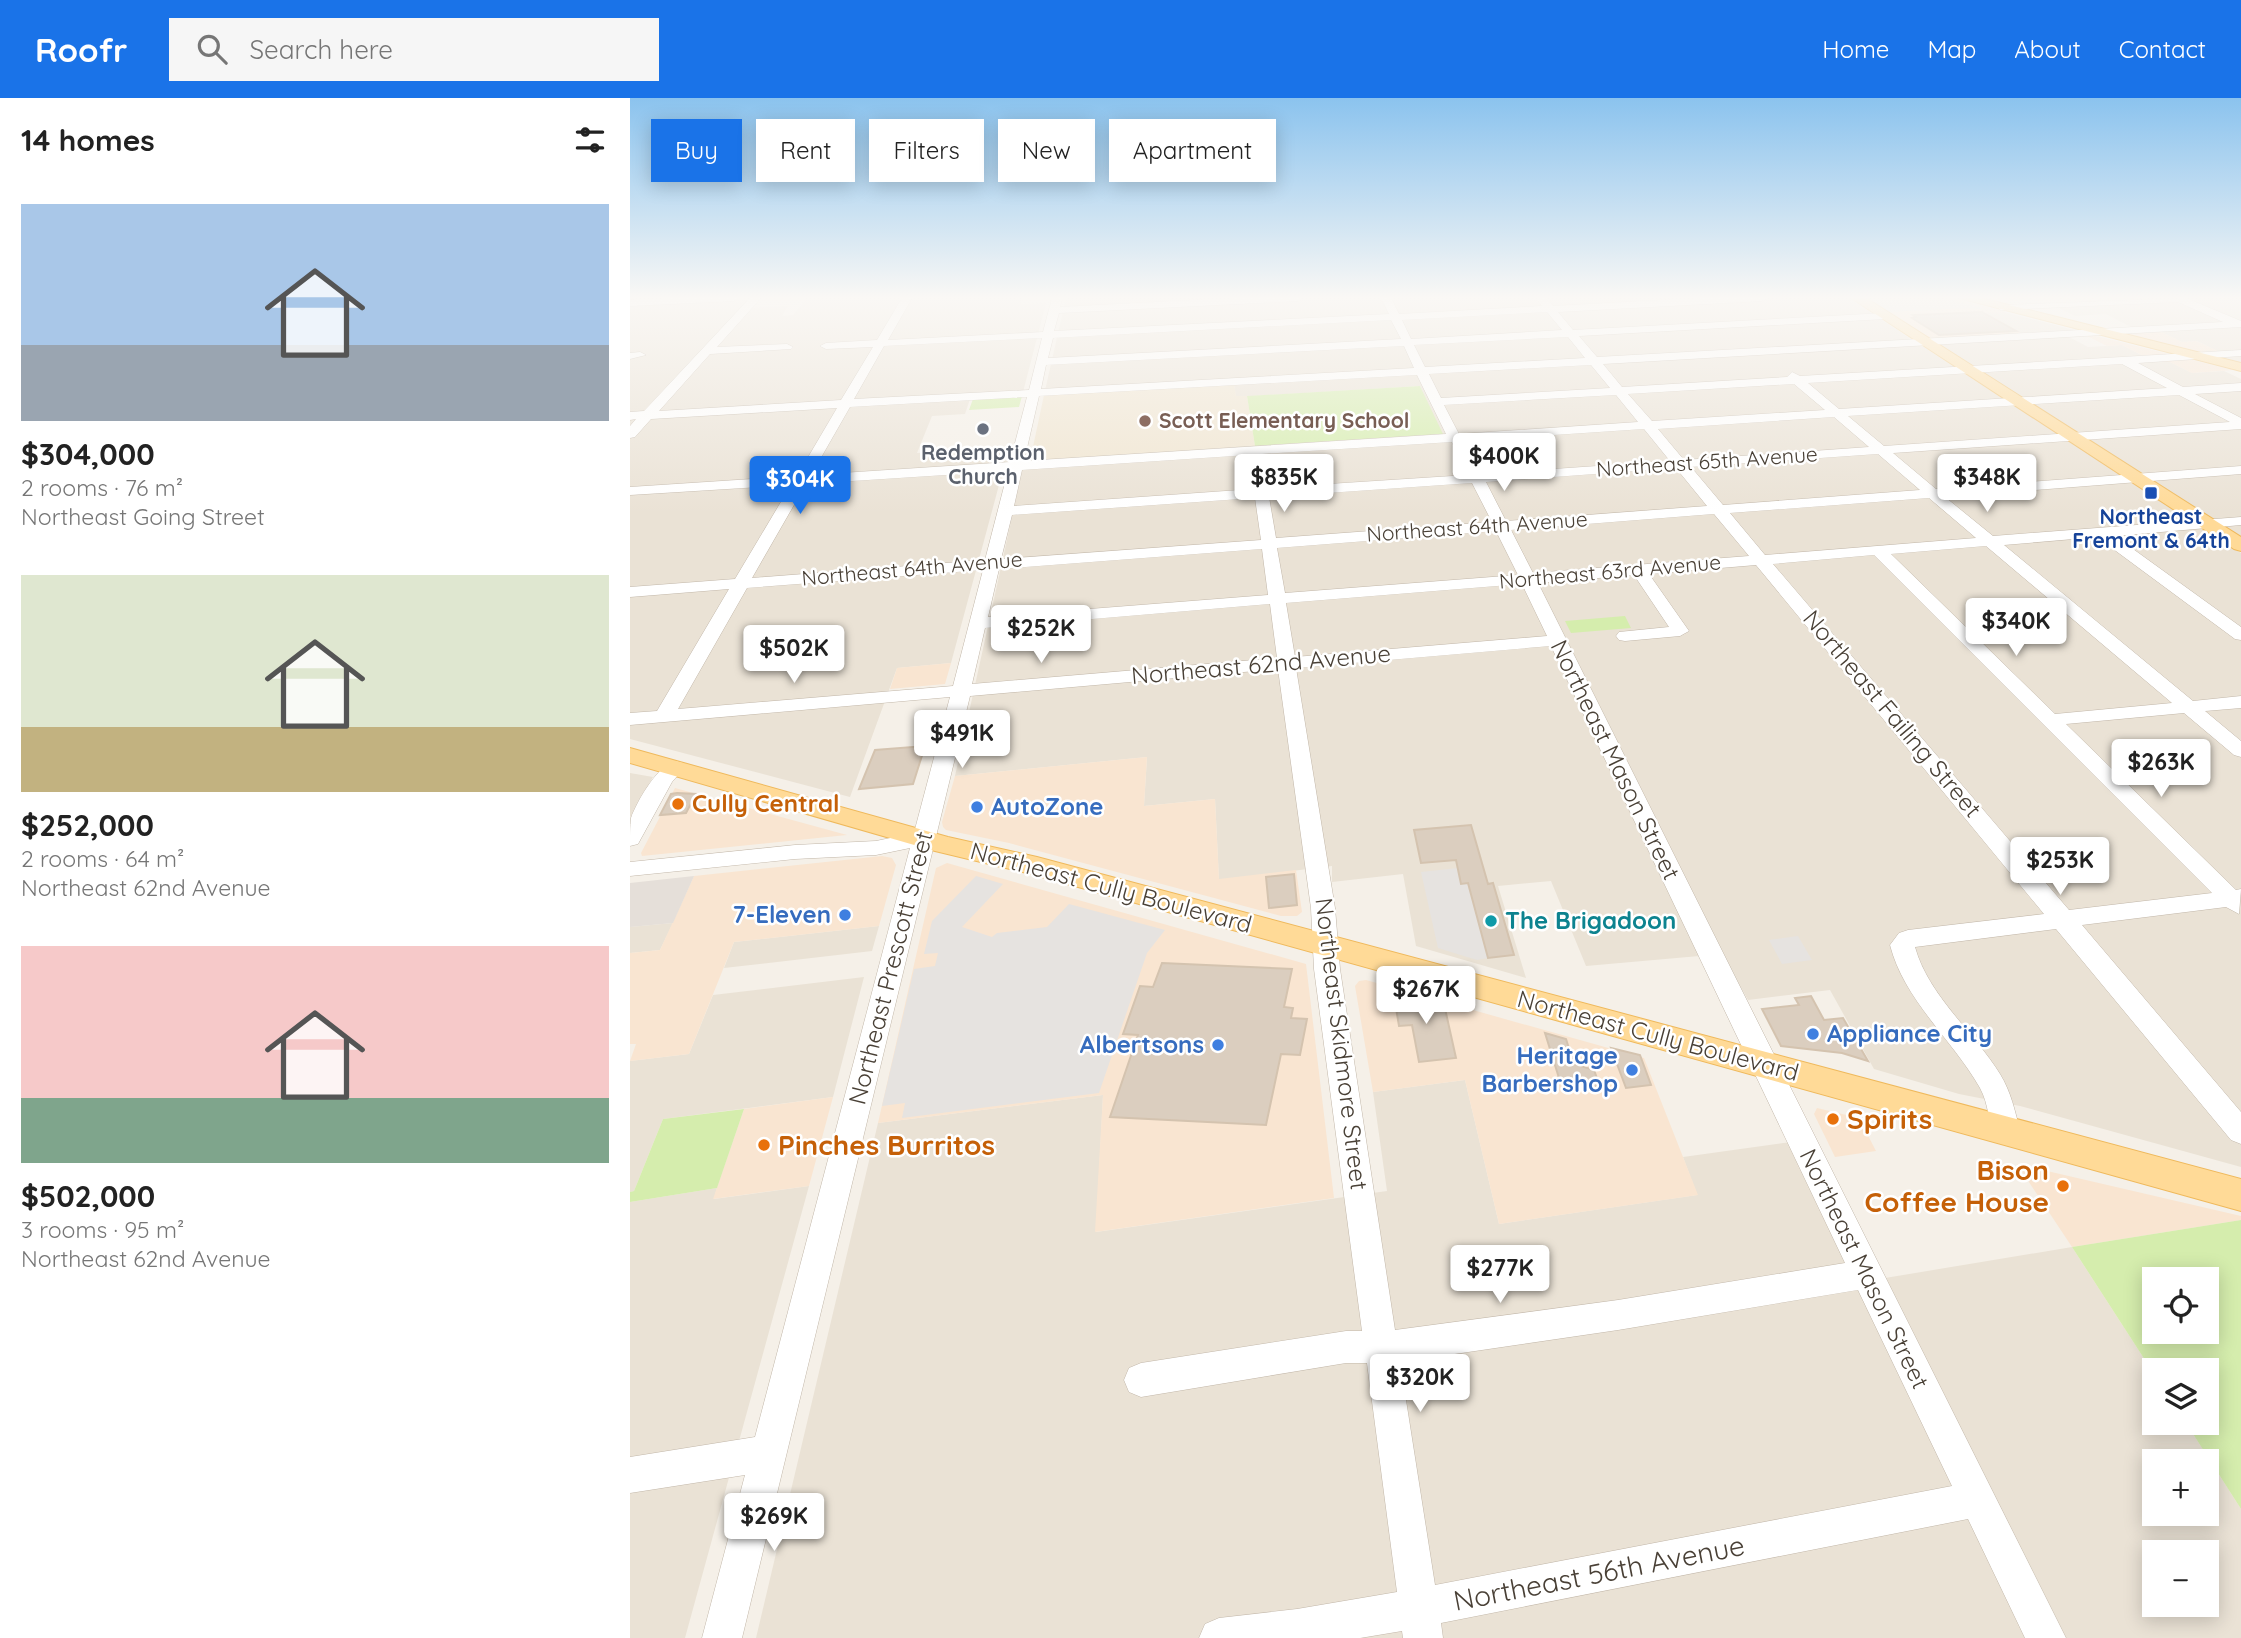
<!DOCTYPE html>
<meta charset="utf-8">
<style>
:root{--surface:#fff;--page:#f6f6f6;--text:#222;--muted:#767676;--accent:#1a73e8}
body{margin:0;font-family:Quicksand,sans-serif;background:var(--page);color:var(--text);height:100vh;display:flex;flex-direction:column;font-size:26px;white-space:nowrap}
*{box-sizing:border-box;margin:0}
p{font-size:23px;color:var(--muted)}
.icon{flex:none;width:38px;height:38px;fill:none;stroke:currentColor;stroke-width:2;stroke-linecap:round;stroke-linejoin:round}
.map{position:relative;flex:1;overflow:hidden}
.drawer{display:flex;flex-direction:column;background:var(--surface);width:630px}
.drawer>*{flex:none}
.banner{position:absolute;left:21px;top:21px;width:665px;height:63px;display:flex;gap:14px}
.buttons{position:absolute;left:1512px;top:1169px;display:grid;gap:14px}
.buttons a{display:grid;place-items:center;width:77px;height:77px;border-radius:0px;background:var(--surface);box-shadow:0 4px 18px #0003;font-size:35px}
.price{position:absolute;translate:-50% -60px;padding:0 16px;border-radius:7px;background:#fff;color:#222;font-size:23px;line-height:46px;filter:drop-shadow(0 2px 4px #0008)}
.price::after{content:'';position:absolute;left:50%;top:42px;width:21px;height:16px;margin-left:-10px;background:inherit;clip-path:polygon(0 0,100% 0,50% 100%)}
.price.on{background:var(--accent);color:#fff}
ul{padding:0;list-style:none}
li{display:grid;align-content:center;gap:14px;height:371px;padding:0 21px}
li span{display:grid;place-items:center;height:217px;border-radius:0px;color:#555}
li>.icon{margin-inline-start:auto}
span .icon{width:126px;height:126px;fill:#fffc;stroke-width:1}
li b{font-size:30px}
h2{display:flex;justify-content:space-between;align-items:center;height:84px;padding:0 21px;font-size:30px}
.pill{padding:0 24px;border-radius:0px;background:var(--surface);box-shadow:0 4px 18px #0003;font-size:24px;line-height:63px}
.pill.on{background:var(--accent);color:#fff}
header{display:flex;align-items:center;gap:42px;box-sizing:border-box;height:98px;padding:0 35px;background:var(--accent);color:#fff}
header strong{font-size:33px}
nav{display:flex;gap:38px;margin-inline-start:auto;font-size:24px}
.search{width:490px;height:63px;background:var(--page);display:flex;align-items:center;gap:18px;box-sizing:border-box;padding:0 24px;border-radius:0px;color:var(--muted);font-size:26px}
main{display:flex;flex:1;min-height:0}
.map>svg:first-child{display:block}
.residential{fill:#eae2d5;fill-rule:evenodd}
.commercial{fill:#f9e5d1}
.industrial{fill:#e5dfd9}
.education{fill:#f0e5d0}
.green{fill:#d5edad;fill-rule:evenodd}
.parking{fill:#e6e3e0}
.building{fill:#dbcebf;stroke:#d4c3af;stroke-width:2}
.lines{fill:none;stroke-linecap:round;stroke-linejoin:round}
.minor-casing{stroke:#c2b7a9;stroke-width:1}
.major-casing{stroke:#efb95c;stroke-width:2}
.minor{fill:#fff;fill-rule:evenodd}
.major{fill:#ffda97;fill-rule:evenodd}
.education-dot{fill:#8d6e63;stroke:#fff;stroke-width:2.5}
.worship-dot{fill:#6b7280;stroke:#fff;stroke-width:2.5}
.transit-dot{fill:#1a4fb4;stroke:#fff;stroke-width:2.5}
.food-dot{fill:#e8710a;stroke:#fff;stroke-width:2.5}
.shop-dot{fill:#3f7fe0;stroke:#fff;stroke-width:2.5}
.culture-dot{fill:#0f9aa8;stroke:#fff;stroke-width:2.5}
.labels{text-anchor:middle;stroke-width:5;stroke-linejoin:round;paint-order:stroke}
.far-education-label{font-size:21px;font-weight:bold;fill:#785e54;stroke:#fff;text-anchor:start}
.far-worship-label{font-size:21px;font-weight:bold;fill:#5b616d;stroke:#fff}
.far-street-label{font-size:21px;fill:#494036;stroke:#fff}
.far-transit-label{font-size:21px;font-weight:bold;fill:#164399;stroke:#fff}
.street-label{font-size:24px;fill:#494036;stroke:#fff}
.food-label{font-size:24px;font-weight:bold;fill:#c56008;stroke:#fff;text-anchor:start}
.shop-label{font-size:24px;font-weight:bold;fill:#366cbe;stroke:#fff;text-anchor:end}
.culture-label{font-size:24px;font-weight:bold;fill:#0d838f;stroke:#fff;text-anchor:start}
.near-food-label{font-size:28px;font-weight:bold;fill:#c56008;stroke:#fff;text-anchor:start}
.near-street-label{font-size:28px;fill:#494036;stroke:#fff}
</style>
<header>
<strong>Roofr</strong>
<div class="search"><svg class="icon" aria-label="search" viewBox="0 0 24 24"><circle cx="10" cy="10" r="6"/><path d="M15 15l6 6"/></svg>Search here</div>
<nav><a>Home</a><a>Map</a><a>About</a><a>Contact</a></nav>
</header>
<main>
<section class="drawer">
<h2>14 homes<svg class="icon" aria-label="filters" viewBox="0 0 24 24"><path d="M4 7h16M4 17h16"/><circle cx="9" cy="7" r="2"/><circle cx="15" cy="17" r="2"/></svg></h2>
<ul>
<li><span style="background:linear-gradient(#a9c7e8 65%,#9aa5b1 0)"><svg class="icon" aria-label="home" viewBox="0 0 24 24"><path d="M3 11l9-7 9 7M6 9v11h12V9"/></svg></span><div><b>$304,000</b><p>2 rooms · 76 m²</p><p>Northeast Going Street</p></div></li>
<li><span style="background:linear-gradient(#dfe7d0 70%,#c2b280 0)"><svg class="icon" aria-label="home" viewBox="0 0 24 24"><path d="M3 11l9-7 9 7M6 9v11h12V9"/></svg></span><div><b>$252,000</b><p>2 rooms · 64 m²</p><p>Northeast 62nd Avenue</p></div></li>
<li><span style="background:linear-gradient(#f6c9c9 70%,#7fa58c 0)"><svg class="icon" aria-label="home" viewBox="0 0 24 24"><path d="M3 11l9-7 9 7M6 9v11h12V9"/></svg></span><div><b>$502,000</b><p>3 rooms · 95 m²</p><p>Northeast 62nd Avenue</p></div></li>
</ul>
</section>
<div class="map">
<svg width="1611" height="1540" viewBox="0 0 1611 1540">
<rect width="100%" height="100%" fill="#f5f0e8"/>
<path class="residential" d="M 177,200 L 392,200 L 391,206 L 416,205 L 392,298 L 340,301 L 335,316 L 302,318 L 287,355 L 379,350 L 321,565 L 267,570 L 220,699 L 0,641 L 0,207 L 124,202 L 117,210 L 158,208 L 152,218 L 163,217 Z
M 436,200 L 1218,200 L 1611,455 L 1611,1069 L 1390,1008 L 1329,996 L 1244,971 L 1200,892 L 1118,902 L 1092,856 L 956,868 L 921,783 L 868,788 L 896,880 L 786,848 L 773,776 L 702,784 L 702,768 L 589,782 L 585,701 L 514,708 L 517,659 L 325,678 L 393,369 L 814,342 L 790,288 L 606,299 L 604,287 L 414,297 Z
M 1553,200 L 1611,200 L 1611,226 Z
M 1544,203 L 1592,224 L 1501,229 L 1476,216 L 1445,218 L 1427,209 Z
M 1373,214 L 1444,232 L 1390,235 L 1354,215 Z
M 1611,228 L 1611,265 L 1568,254 L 1587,253 L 1567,243 L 1552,244 L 1531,234 Z
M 1439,239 L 1458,249 L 1492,247 L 1525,264 L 1540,264 L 1562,275 L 1594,273 L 1611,281 L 1611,440 L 1306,246 Z
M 0,675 L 23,679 L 0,720 Z
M 43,825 L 30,852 L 0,855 L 0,829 Z
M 249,828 L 242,853 L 94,870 L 104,844 Z
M 234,879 L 203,999 L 33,1021 L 4,1093 L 0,1094 L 0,963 L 59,956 L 83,897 Z
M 835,982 L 869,1126 L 1067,1097 L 1053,1059 L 1183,1041 L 1249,1181 L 1442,1149 L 1524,1276 L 1524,1325 L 1556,1325 L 1611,1411 L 1611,1540 L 126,1540 L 248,1025 L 473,997 L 466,1134 L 757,1093 L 743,994 ZM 1524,1363 L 1577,1363 L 1577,1416 L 1524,1416 ZM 1524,1454 L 1577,1454 L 1577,1507 L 1524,1507 Z
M 179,1088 L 55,1540 L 0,1540 L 0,1104 L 87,1090 L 84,1101 Z"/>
<path class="commercial" d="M 1232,200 L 1323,200 L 1377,214 L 1356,215 L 1390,235 L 1301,242 Z
M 1531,234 L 1552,244 L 1566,243 L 1588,253 L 1568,254 L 1493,236 Z
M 1457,238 L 1466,238 L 1603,272 L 1562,275 L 1540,264 L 1525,264 L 1492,247 L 1477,248 Z
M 321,565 L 315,586 L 260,591 L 267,570 Z
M 517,659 L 514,708 L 585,701 L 589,781 L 666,772 L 672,814 L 667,818 L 651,818 L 379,745 L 316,732 L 313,729 L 312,724 L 325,678 Z
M 45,690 L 217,737 L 12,758 L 11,755 Z
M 252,758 L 262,760 L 266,767 L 249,828 L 104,844 L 59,956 L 0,963 L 6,946 L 0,946 L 0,855 L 30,852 L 64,778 Z
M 317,765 L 676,866 L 704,1100 L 465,1134 L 473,997 L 248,1025 L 306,770 Z
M 736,882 L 1014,960 L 1068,1097 L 869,1126 L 835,982 L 743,994 L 725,888 L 729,883 Z
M 203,999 L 179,1088 L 83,1101 L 114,1011 Z
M 1187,1010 L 1229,1020 L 1246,1053 L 1205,1059 L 1184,1016 Z
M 1387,1066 L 1611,1118 L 1611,1122 L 1442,1149 Z"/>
<path class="industrial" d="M 64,778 L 43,825 L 0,829 L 0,785 Z"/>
<path class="education" d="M 604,286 L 606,298 L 617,298 L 625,348 L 400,363 L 414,297 Z"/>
<path class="green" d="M 790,288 L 813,336 L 625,348 L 617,298 Z
M 392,298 L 389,309 L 339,312 L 343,301 Z
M 995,518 L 1001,530 L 941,535 L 935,523 Z
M 114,1011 L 87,1090 L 0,1104 L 0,1094 L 4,1093 L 33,1021 Z
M 1611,1122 L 1611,1411 L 1556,1325 L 1577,1325 L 1577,1272 L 1524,1272 L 1524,1276 L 1442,1149 ZM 1524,1181 L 1577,1181 L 1577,1234 L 1524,1234 Z"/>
<path class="parking" d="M 1239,200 L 1312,200 L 1361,212 L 1338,210 L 1259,214 Z
M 828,770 L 831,786 L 837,785 L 838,788 L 858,860 L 847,862 L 808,850 L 791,774 Z
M 346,778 L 373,786 L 332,829 L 362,839 L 367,835 L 417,829 L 439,806 L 535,832 L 517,855 L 469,995 L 272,1020 L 275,1005 L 252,1008 L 284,871 L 305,868 L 308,855 L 294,856 L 302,823 Z
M 1168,838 L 1182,862 L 1152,866 L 1139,842 Z"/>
<path class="building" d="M 1352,214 L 1386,233 L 1309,237 L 1282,220 L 1286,219 L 1283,217 Z
M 295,648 L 283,686 L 229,691 L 245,652 Z
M 47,695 L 66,696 L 56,715 L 30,717 L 41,696 Z
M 841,727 L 858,786 L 863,785 L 884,857 L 858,860 L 838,785 L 831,786 L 826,762 L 791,765 L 784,732 Z
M 664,776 L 667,807 L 639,810 L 636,779 Z
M 532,865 L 662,871 L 654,909 L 663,910 L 661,920 L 677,921 L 670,957 L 651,956 L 636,1027 L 480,1019 L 508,937 L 493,936 L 510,888 L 523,889 Z
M 763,892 L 814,906 L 826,960 L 789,964 L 782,927 L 769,928 Z
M 1181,898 L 1194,922 L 1213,920 L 1238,963 L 1212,955 L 1151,948 L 1132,911 L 1169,907 L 1165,900 Z
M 915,935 L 936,941 L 944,966 L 964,972 L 968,983 L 966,990 L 929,980 Z
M 981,950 L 1010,957 L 1021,987 L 996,990 Z"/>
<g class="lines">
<defs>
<path id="minor" d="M 37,200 L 109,200 L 104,203 L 0,208 L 0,202 Z
M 120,200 L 131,200 L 87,249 L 157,246 L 163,249 L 161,251 L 80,256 L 29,313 L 211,302 L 243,249 L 196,251 L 190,248 L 196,245 L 247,242 L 272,200 L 282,200 L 258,242 L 413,234 L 422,200 L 432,200 L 430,209 L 603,200 L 673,200 L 668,203 L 429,215 L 424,233 L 759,216 L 751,200 L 761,200 L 769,216 L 912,208 L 906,200 L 917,200 L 923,208 L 1069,200 L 1137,200 L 1132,203 L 928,214 L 943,232 L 1255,215 L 1260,218 L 1255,221 L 949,238 L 967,259 L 1593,224 L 1548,204 L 1370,212 L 1369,210 L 1374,207 L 1556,200 L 1611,223 L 1611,229 L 973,266 L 992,289 L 1157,279 L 1162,274 L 1170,278 L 1611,252 L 1611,258 L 1508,265 L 1553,289 L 1611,285 L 1611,293 L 1565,296 L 1611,320 L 1611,331 L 1263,355 L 1306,391 L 1611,368 L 1611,376 L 1315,399 L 1363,438 L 1611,419 L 1611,427 L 1485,438 L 1611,529 L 1611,542 L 1605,541 L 1467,439 L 1374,447 L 1563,603 L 1611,598 L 1611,610 L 1575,613 L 1611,643 L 1611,659 L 1604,657 L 1554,615 L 1436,626 L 1606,792 L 1611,791 L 1609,816 L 1596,809 L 1452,827 L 1611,1014 L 1611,1046 L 1601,1042 L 1426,831 L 1285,849 C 1298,897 1344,934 1370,976 C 1381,994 1385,1013 1390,1033 L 1386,1041 L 1376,1045 L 1366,1041 C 1358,1025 1359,1006 1350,990 C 1322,941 1274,902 1260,847 L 1269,835 L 1278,832 L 1414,816 L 1126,467 L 1019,476 L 1059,533 L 1050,538 L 995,543 L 989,542 L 986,538 L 989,534 L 1039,529 L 1004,477 L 908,485 L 1436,1540 L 1395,1540 L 1338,1421 L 811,1525 L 813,1540 L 773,1540 L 772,1533 L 730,1540 L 569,1540 L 575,1526 L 589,1520 L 667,1511 L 767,1494 L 737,1265 L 716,1265 L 511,1299 L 499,1294 L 494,1282 L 499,1270 L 511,1265 L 716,1233 L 732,1233 L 684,871 L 681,810 L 648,571 L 340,598 L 112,1540 L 72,1540 L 115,1377 L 0,1395 L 0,1359 L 125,1339 L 280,750 L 246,757 L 165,761 L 0,778 L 0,764 L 165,747 L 246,743 L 284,735 L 320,599 L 0,627 L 0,615 L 27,613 L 99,491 L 0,499 L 0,489 L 105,481 L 161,387 L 0,397 L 0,389 L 167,378 L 207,310 L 21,321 L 5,339 L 0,340 L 0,328 L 6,321 L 0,322 L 0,314 L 14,313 ZM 917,214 L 932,232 L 781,241 L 772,222 ZM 761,222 L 771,241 L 418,260 L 423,240 ZM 938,239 L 955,260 L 795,269 L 784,247 ZM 412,240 L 399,292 L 224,301 L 254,248 ZM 774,248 L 784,270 L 411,291 L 416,267 ZM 1492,266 L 1537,290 L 1209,311 L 1178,285 ZM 961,267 L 980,290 L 811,300 L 799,276 ZM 787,277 L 816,336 L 394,363 L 409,298 ZM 1164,286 L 1195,312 L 1022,323 L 998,296 ZM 986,297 L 1008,324 L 829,336 L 814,307 ZM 1549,297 L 1600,324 L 1254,348 L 1218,318 ZM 397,299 L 380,364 L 181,377 L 220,309 ZM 1204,319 L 1239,349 L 1054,362 L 1028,331 ZM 1014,331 L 1040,363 L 852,376 L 835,343 ZM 822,344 L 838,377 L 638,390 L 632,356 ZM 1248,356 L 1290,392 L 1093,407 L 1061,369 ZM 619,357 L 624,391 L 384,408 L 392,372 ZM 1046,370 L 1077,408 L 876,423 L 856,384 ZM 378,373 L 355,462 L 122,480 L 176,386 ZM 842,385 L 862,424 L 646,440 L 639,399 ZM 625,400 L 631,442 L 371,461 L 382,417 ZM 1299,400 L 1346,440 L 1135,457 L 1100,415 ZM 1084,416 L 1119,458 L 903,475 L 881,432 ZM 866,433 L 888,477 L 655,495 L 647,450 ZM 1356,448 L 1542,605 L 1425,616 L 1261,456 ZM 632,451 L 638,497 L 358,519 L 369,471 ZM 1244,457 L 1582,795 L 1439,812 L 1143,466 ZM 353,472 L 323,588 L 48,611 L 117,490 ZM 892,486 L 917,538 L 665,559 L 656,505 ZM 640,506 L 647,560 L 342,586 L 355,530 ZM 921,548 L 1215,1165 L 988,1202 L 765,1232 L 710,871 L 705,810 L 666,570 ZM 1228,1192 L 1322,1388 L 805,1487 L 770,1264 L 988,1232 Z
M 0,255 L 10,254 L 16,257 L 0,261 Z
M 45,663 L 52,665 L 55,669 L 42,684 L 8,746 L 0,748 C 0,739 0,728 1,720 C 7,703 28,667 45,663 Z"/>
<path id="major" d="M 1221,200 L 1236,200 L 1611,439 L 1611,453 L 1604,451 Z
M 1329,200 L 1351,200 L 1611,265 L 1611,273 Z
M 0,650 L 318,739 L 407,759 L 1611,1081 L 1611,1113 L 405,777 L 305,753 L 0,665 Z"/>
</defs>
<use href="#minor" class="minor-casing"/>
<use href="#major" class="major-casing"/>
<use href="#minor" class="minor"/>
<use href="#major" class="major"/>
</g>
<linearGradient id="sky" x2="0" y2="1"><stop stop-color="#8bc3ee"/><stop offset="0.48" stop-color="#faf8f5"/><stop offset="1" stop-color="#faf8f5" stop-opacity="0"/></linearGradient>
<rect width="1611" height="416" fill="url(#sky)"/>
<circle class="education-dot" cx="515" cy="323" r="7"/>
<circle class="worship-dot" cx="353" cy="331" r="7"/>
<rect class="transit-dot" x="1514" y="388" width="14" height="14" rx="3.5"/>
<g class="food-dot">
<circle cx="48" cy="706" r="7"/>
<circle cx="1203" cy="1021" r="7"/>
<circle cx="134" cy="1047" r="7"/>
<circle cx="1433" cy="1088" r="7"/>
</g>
<g class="shop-dot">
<circle cx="347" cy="709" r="7"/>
<circle cx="215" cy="817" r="7"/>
<circle cx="1183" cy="936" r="7"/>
<circle cx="588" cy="947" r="7"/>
<circle cx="1002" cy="972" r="7"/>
</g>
<circle class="culture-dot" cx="861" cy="823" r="7"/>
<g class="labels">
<g class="far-education-label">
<text x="529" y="330">Scott Elementary School</text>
</g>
<g class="far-worship-label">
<text x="353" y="362">Redemption<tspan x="353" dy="24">Church</tspan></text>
</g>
<g class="far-street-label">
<text transform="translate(1077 364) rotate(-4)" y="7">Northeast 65th Avenue</text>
<text transform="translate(847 429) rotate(-4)" y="7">Northeast 64th Avenue</text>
<text transform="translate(282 471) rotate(-5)" y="7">Northeast 64th Avenue</text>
<text transform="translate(980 474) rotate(-5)" y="7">Northeast 63rd Avenue</text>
</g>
<g class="far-transit-label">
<text x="1521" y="426">Northeast<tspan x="1521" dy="24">Fremont &amp; 64th</tspan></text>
</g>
<g class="street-label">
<text transform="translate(631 567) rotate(-5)" y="8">Northeast 62nd Avenue</text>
<text transform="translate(1262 616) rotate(50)" y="8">Northeast Failing Street</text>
<text transform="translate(985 662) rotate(64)" y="8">Northeast Mason Street</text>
<text transform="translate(481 790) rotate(15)" y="8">Northeast Cully Boulevard</text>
<text transform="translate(261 870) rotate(-76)" y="8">Northeast Prescott Street</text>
<text transform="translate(1028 938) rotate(15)" y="8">Northeast Cully Boulevard</text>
<text transform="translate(711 946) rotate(83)" y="8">Northeast Skidmore Street</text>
<text transform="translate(1234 1171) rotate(64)" y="8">Northeast Mason Street</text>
</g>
<g class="food-label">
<text x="62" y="714">Cully Central</text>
</g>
<g class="shop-label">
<text x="361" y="717" text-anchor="start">AutoZone</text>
<text x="201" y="825">7-Eleven</text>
<text x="1197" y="944" text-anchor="start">Appliance City</text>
<text x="574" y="955">Albertsons</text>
<text x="988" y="966">Heritage<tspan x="988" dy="28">Barbershop</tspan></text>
</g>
<g class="culture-label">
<text x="875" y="831">The Brigadoon</text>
</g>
<g class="near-food-label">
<text x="1217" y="1031">Spirits</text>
<text x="148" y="1057">Pinches Burritos</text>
<text x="1419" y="1082" text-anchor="end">Bison<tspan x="1419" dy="32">Coffee House</tspan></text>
</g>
<g class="near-street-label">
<text transform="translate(969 1475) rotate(-11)" y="10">Northeast 56th Avenue</text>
</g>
</g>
</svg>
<div class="buttons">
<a><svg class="icon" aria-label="locate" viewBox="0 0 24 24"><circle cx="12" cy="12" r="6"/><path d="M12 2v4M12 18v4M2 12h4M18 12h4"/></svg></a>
<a><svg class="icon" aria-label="layers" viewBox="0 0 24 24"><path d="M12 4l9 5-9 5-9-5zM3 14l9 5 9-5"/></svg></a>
<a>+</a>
<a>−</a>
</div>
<b class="price" style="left:874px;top:395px">$400K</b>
<b class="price" style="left:654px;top:416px">$835K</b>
<b class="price" style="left:1357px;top:416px">$348K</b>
<b class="price on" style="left:170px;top:418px">$304K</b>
<b class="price" style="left:1386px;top:560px">$340K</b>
<b class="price" style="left:411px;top:567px">$252K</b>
<b class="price" style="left:164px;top:587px">$502K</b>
<b class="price" style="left:332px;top:672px">$491K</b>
<b class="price" style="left:1531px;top:701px">$263K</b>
<b class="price" style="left:1430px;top:799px">$253K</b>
<b class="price" style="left:796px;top:928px">$267K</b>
<b class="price" style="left:870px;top:1207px">$277K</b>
<b class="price" style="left:790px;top:1316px">$320K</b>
<b class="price" style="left:144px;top:1455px">$269K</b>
<div class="banner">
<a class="pill on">Buy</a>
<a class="pill">Rent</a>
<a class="pill">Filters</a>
<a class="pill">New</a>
<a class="pill">Apartment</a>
</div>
</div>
</main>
